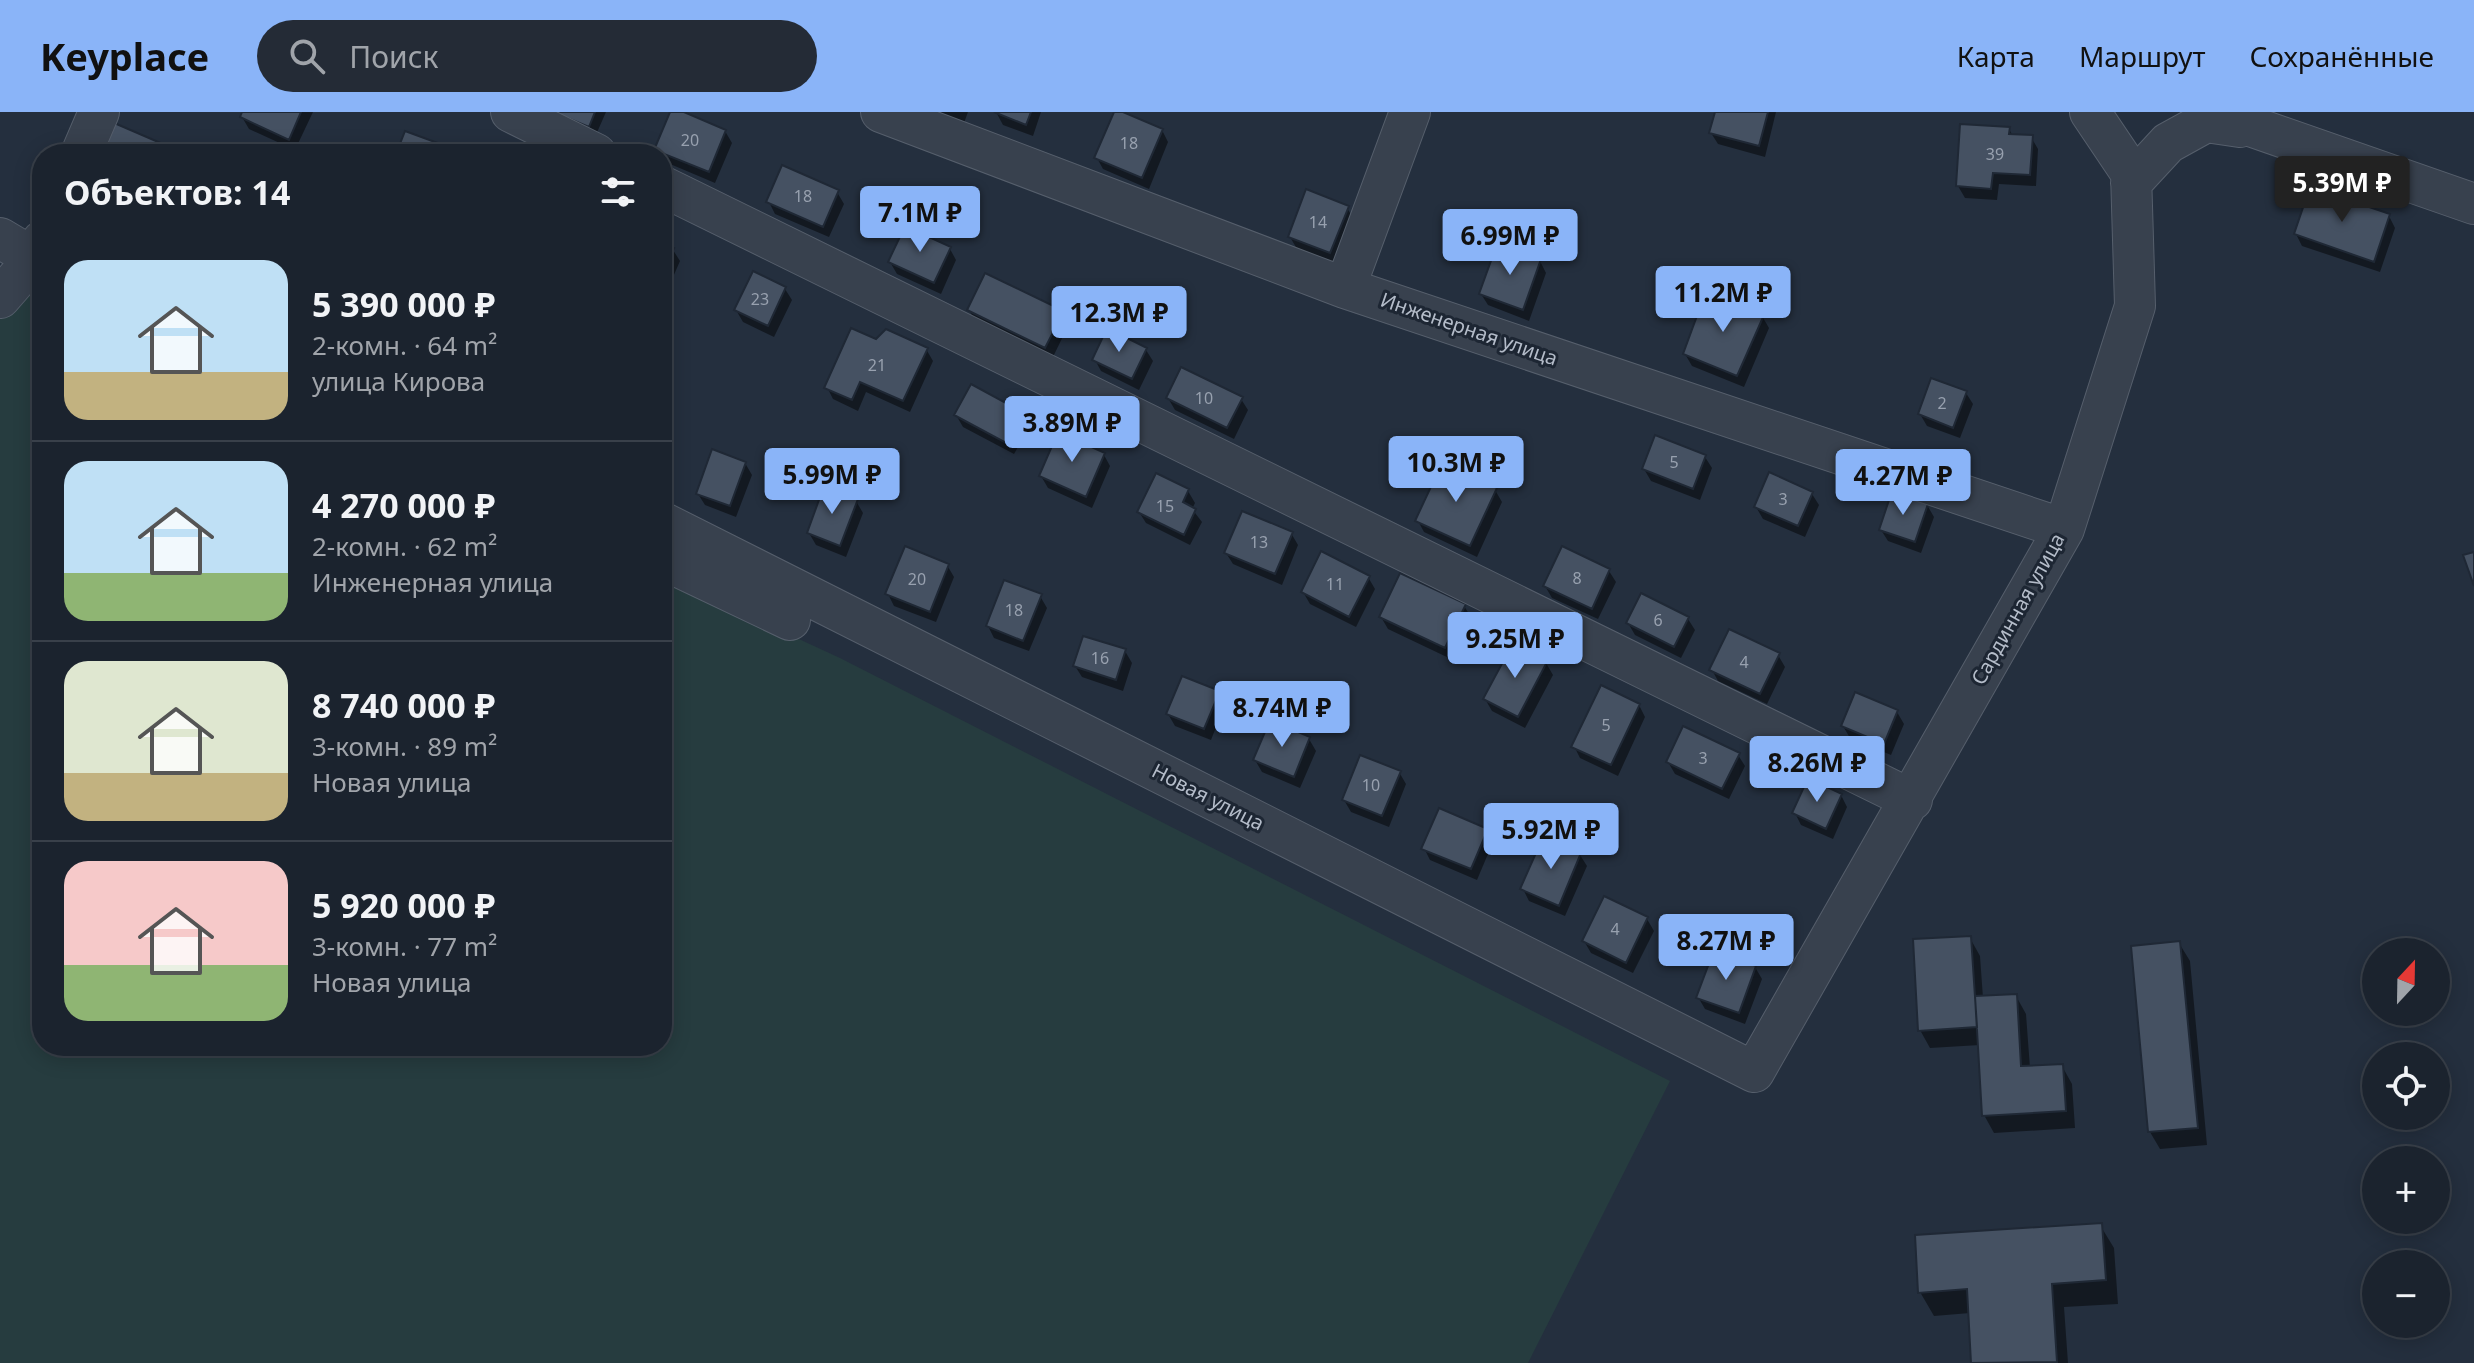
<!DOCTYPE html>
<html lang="ru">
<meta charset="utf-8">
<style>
:root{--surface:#1b232e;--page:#242b36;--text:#f1f3f6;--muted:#a0a4aa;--line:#39404a;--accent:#8ab4f8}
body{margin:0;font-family:"Noto Sans",sans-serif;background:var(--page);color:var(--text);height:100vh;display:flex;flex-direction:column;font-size:30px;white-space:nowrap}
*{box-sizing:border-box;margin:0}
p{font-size:26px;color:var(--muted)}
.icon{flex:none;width:44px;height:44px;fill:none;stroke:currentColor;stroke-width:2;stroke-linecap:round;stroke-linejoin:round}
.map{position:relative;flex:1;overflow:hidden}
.sheet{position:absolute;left:32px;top:32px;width:640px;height:912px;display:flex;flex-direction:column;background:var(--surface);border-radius:32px;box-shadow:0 4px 20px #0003,0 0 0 2px var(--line)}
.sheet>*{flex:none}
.needle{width:52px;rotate:22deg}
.controls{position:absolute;left:2362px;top:826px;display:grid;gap:16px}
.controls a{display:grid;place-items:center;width:88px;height:88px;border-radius:50%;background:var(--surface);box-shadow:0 4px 20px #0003,0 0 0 2px var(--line);font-size:40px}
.price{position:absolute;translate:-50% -68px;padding:0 18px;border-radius:8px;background:var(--accent);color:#111;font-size:26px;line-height:52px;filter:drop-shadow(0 2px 4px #0008)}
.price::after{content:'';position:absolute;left:50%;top:48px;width:24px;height:18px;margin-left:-12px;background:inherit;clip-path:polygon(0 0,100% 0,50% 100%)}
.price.current{background:#222;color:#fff}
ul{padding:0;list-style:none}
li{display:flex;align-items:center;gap:24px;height:200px;padding:0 32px}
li+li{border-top:2px solid var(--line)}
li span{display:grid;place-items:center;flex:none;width:224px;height:160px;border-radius:24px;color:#555}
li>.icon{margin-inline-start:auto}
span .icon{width:96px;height:96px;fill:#fffc;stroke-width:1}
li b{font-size:34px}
h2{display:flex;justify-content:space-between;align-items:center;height:96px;padding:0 32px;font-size:34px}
header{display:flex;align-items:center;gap:48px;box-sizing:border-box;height:112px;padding:0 40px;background:var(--accent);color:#111}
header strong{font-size:38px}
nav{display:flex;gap:44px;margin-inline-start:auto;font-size:28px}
.search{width:560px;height:72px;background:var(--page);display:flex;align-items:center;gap:20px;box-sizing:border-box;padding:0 28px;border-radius:44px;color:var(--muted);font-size:30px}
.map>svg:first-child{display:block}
.green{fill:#263c3f}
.shadow{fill:#0007}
.building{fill:#455162;stroke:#1f2835;stroke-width:2}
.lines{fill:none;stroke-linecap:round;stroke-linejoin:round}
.minor-casing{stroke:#565f6c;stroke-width:42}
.minor{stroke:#38414e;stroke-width:40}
.labels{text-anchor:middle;stroke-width:6;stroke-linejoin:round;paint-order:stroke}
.number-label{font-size:16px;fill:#98a1af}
.street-label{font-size:20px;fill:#b4bcc9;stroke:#1d2633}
</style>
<header>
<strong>Keyplace</strong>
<div class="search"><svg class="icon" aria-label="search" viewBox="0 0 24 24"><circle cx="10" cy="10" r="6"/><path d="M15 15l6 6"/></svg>Поиск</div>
<nav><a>Карта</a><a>Маршрут</a><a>Сохранённые</a></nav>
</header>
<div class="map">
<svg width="2474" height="1251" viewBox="0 0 2474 1251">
<rect width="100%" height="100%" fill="#242f3e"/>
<path class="green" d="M 0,159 L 42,178 L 42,934 L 662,934 L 662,464 L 840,546 L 1670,969 L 1528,1251 L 0,1251 Z"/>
<path class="shadow" d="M 244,0 L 313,0 L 295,38 L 249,17 L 242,5 Z
M 538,0 L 606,0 L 595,25 Z
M 673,0 L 725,19 L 732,31 L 715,71 L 663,49 L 657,37 Z
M 937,0 L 968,0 L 964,11 Z
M 996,0 L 1041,0 L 1033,24 L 1003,13 Z
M 1116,0 L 1162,18 L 1168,30 L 1149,77 L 1103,57 L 1097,46 Z
M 1717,0 L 1776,0 L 1765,45 L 1718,32 L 1711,21 Z
M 2009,17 L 2013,24 L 2031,25 L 2038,37 L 2036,74 L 1999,72 L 1997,88 L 1965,86 L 1958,74 Z
M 837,80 L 844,92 L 829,125 L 775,102 L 769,90 Z
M 1347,96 L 1354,107 L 1337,152 L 1297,137 L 1290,125 Z
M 2389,104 L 2395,116 L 2380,160 L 2302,134 L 2296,122 Z
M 662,133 L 673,138 L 680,149 L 663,188 Z
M 950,137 L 956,148 L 941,182 L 897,162 L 890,150 Z
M 1540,149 L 1546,161 L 1529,209 L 1488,193 L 1481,182 Z
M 785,177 L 792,188 L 774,225 L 743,210 L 736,198 Z
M 969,198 L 1062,200 L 1069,212 L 1052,247 L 976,210 Z
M 1762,204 L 1769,216 L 1744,275 L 1692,254 L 1685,242 Z
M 876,229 L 926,237 L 933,249 L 910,300 L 866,280 L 858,299 L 833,287 L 827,275 Z
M 1146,238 L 1153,249 L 1139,278 L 1101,259 L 1095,248 Z
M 1966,281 L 1973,292 L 1960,326 L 1927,314 L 1920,302 Z
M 1168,286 L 1241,287 L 1248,298 L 1234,327 L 1175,298 Z
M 956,303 L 1023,303 L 1030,314 L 1014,342 L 963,315 Z
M 1104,343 L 1110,354 L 1092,396 L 1048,376 L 1041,364 Z
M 1705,345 L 1712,356 L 1700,388 L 1651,369 L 1644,357 Z
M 745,351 L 752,363 L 736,405 L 705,393 L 698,382 Z
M 1495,378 L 1502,390 L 1477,445 L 1424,420 L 1418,409 Z
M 1188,379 L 1195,391 L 1192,397 L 1202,410 L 1190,433 L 1146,411 L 1139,400 Z
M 1812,382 L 1819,393 L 1805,425 L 1763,407 L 1756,395 Z
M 856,389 L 863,401 L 846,445 L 816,433 L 809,421 Z
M 1927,393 L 1934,405 L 1921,441 L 1888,429 L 1881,418 Z
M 1291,421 L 1298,433 L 1282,473 L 1233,452 L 1226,441 Z
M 947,453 L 954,465 L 936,510 L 894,494 L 888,482 Z
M 1609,459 L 1616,470 L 1598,507 L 1552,486 L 1545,474 Z
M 1368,465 L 1375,477 L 1356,515 L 1310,492 L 1303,480 Z
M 1040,484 L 1047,496 L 1029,539 L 994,526 L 988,514 Z
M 1464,494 L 1471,505 L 1451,547 L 1388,517 L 1381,505 Z
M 1688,507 L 1695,518 L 1681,546 L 1635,523 L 1628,511 Z
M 1125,539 L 1132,551 L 1123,579 L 1082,565 L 1075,554 Z
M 1778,543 L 1785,555 L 1767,592 L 1718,569 L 1712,558 Z
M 1546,551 L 1553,563 L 1525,616 L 1492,599 L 1485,587 Z
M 1218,580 L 1225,592 L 1211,628 L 1175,614 L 1168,602 Z
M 1639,593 L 1645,605 L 1618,664 L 1580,646 L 1574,634 Z
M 1897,600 L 1904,612 L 1891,643 L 1850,626 L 1843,614 Z
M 1309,627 L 1316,639 L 1300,676 L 1262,660 L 1255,648 Z
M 1738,643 L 1745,654 L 1729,687 L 1675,662 L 1668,650 Z
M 1399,660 L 1406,672 L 1389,715 L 1351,700 L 1344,688 Z
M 1841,683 L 1847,695 L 1833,727 L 1801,713 L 1795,701 Z
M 1486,718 L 1493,730 L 1477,768 L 1430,748 L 1424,736 Z
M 1580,743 L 1587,754 L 1565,804 L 1529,789 L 1523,777 Z
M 1647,807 L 1654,819 L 1633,861 L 1591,841 L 1584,829 Z
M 1970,826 L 1980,844 L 1983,886 L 2016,884 L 2026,902 L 2030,956 L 2062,954 L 2072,972 L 2075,1016 L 1994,1021 L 1984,1003 L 1980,933 L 1930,936 L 1920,918 Z
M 2179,831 L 2190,849 L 2207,1033 L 2160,1037 L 2150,1020 Z
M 1755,855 L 1762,867 L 1745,912 L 1705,897 L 1698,885 Z
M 2100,1113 L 2114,1136 L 2118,1192 L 2064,1195 L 2068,1251 L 1973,1251 L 1970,1201 L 1934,1204 L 1920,1180 Z"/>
<path class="building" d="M 242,0 L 301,0 L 289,28 L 240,5 Z
M 553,0 L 595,0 L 589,15 Z
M 670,0 L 684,0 L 726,18 L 709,60 L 654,38 Z
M 994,0 L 1031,0 L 1026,13 Z
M 1114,0 L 1123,0 L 1163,17 L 1142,66 L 1094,46 Z
M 1715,0 L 1768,0 L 1759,34 L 1709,21 Z
M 105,7 L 186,42 L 89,42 Z
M 1960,12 L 2010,15 L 2009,22 L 2033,23 L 2030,63 L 1993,61 L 1991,77 L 1956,74 Z
M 405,19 L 465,41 L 465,42 L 396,42 Z
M 782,53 L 839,78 L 823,115 L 766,90 Z
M 2310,75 L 2390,102 L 2374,150 L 2294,122 Z
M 1306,77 L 1349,94 L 1330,141 L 1288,125 Z
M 905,114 L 951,135 L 934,171 L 888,150 Z
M 662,131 L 674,136 L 662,165 Z
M 1497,132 L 1541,147 L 1523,198 L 1479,182 Z
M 753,159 L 786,175 L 768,214 L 734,198 Z
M 985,161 L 1064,199 L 1045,236 L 967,198 Z
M 1705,182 L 1764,203 L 1737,264 L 1683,242 Z
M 851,216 L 876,227 L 886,217 L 928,236 L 903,289 L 860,270 L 852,288 L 824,276 Z
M 1107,216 L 1147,236 L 1132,267 L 1092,248 Z
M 1181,255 L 1243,285 L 1227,316 L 1166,286 Z
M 1931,266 L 1967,279 L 1953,316 L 1918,302 Z
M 971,272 L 1024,301 L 1008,332 L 954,303 Z
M 1058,320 L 1105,341 L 1086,385 L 1039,364 Z
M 1655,323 L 1706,343 L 1693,377 L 1642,357 Z
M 712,337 L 746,350 L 730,394 L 696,382 Z
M 1442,351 L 1497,376 L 1470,434 L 1415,409 Z
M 1769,360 L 1813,380 L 1798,414 L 1754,395 Z
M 1156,361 L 1189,377 L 1183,390 L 1196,397 L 1184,423 L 1137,400 Z
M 824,374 L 858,387 L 840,434 L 807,421 Z
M 1892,379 L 1928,392 L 1915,430 L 1879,418 Z
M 1242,399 L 1293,420 L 1275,462 L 1224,441 Z
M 905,434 L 949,452 L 930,500 L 885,482 Z
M 1562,434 L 1610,457 L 1592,497 L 1543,474 Z
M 1321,439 L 1370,464 L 1349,505 L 1301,480 Z
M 2474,440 L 2474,474 L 2463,443 Z
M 1400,461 L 1466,492 L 1445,536 L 1379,505 Z
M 1004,468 L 1042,482 L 1023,529 L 986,514 Z
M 1641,481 L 1689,505 L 1674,535 L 1626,511 Z
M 1729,517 L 1780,541 L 1760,582 L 1709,558 Z
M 1083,524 L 1126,537 L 1116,568 L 1073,554 Z
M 1513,531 L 1547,550 L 1518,605 L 1483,587 Z
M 1182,564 L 1220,579 L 1204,617 L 1166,602 Z
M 1601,573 L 1640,592 L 1611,653 L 1571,635 Z
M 1855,580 L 1898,598 L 1884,632 L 1841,614 Z
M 1270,608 L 1310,625 L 1294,665 L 1253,648 Z
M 1683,614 L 1740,641 L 1722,677 L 1666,650 Z
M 1360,643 L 1401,659 L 1382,704 L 1342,688 Z
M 1808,666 L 1842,682 L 1826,717 L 1792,701 Z
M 1439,696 L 1488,717 L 1471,757 L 1421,737 Z
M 1543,725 L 1581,741 L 1559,794 L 1520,777 Z
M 1604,784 L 1648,805 L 1626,851 L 1582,829 Z
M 1971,824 L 1977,915 L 1918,919 L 1913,827 Z
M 2180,829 L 2198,1016 L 2148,1020 L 2131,834 Z
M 1714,838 L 1756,854 L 1739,901 L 1696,886 Z
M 2017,882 L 2021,954 L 2063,952 L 2066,999 L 1982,1004 L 1975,884 Z
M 2102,1111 L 2106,1168 L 2052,1172 L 2057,1250 L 1971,1251 L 1967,1177 L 1918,1181 L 1915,1123 Z"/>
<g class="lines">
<defs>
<path id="minor" d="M 511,0 L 596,42
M 881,0 L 1345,176 L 2064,417
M 2210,0 L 2474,92
M 81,42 L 99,0
M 2131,71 L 2168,31 L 2206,10 L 2240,15
M 662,74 L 1912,688
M 0,126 L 42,151
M 1345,176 L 1410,0
M 0,186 L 34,147 L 42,129
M 662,410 L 1754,960 L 2064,417 L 2135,194 L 2131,61 L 2090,0
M 662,447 L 790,508"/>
</defs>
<use href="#minor" class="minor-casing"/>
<use href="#minor" class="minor"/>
</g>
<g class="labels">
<g class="number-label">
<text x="690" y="34">20</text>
<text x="1129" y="37">18</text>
<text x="1995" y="48">39</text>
<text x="803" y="90">18</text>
<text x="1318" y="116">14</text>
<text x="760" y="193">23</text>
<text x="877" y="259">21</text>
<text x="1204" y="292">10</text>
<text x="1942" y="297">2</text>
<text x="1674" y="356">5</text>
<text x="1783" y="393">3</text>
<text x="1165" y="400">15</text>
<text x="1259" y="436">13</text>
<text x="1577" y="472">8</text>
<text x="917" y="473">20</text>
<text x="1335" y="478">11</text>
<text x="1014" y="504">18</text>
<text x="1658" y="514">6</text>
<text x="1100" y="552">16</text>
<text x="1744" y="556">4</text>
<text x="1606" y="619">5</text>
<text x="1703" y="652">3</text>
<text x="1371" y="679">10</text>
<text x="1615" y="823">4</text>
</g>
<g class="street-label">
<text transform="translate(1469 217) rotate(19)" y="7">Инженерная улица</text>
<text transform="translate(2018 497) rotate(-61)" y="7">Сардинная улица</text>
<text transform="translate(1208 685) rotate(27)" y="7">Новая улица</text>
</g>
</g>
</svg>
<div class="controls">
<a><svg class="needle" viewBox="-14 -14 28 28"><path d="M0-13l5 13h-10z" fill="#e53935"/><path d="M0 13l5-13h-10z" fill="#a0a4aa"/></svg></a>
<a><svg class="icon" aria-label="locate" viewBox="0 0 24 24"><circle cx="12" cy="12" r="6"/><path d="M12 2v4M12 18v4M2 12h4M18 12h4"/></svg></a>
<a>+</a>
<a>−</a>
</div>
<b class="price current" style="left:2342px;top:112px">5.39M ₽</b>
<b class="price" style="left:920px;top:142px">7.1M ₽</b>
<b class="price" style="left:1510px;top:165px">6.99M ₽</b>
<b class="price" style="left:1723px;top:222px">11.2M ₽</b>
<b class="price" style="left:1119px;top:242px">12.3M ₽</b>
<b class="price" style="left:1072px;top:352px">3.89M ₽</b>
<b class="price" style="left:1456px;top:392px">10.3M ₽</b>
<b class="price" style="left:832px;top:404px">5.99M ₽</b>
<b class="price" style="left:1903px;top:405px">4.27M ₽</b>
<b class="price" style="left:1515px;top:568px">9.25M ₽</b>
<b class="price" style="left:1282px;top:637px">8.74M ₽</b>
<b class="price" style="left:1817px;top:692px">8.26M ₽</b>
<b class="price" style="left:1551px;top:759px">5.92M ₽</b>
<b class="price" style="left:1726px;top:870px">8.27M ₽</b>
<section class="sheet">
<h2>Объектов: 14<svg class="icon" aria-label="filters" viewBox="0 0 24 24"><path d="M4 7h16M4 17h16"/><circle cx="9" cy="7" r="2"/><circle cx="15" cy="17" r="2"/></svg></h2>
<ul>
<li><span style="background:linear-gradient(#bfe0f5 70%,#c2b280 0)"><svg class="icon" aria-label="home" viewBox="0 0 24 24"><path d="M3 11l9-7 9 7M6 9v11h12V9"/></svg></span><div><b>5 390 000 ₽</b><p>2-комн. · 64 m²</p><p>улица Кирова</p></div></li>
<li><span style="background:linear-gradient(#bfe0f5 70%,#8fb573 0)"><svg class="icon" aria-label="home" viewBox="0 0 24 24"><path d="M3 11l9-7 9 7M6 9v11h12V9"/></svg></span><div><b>4 270 000 ₽</b><p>2-комн. · 62 m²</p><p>Инженерная улица</p></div></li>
<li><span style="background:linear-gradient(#dfe7d0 70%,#c2b280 0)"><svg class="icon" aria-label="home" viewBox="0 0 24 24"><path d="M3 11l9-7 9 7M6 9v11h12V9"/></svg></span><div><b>8 740 000 ₽</b><p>3-комн. · 89 m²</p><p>Новая улица</p></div></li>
<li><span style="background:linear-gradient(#f6c9c9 65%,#8fb573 0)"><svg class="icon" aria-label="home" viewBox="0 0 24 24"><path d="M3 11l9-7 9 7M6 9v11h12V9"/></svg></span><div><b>5 920 000 ₽</b><p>3-комн. · 77 m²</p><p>Новая улица</p></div></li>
</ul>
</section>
</div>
